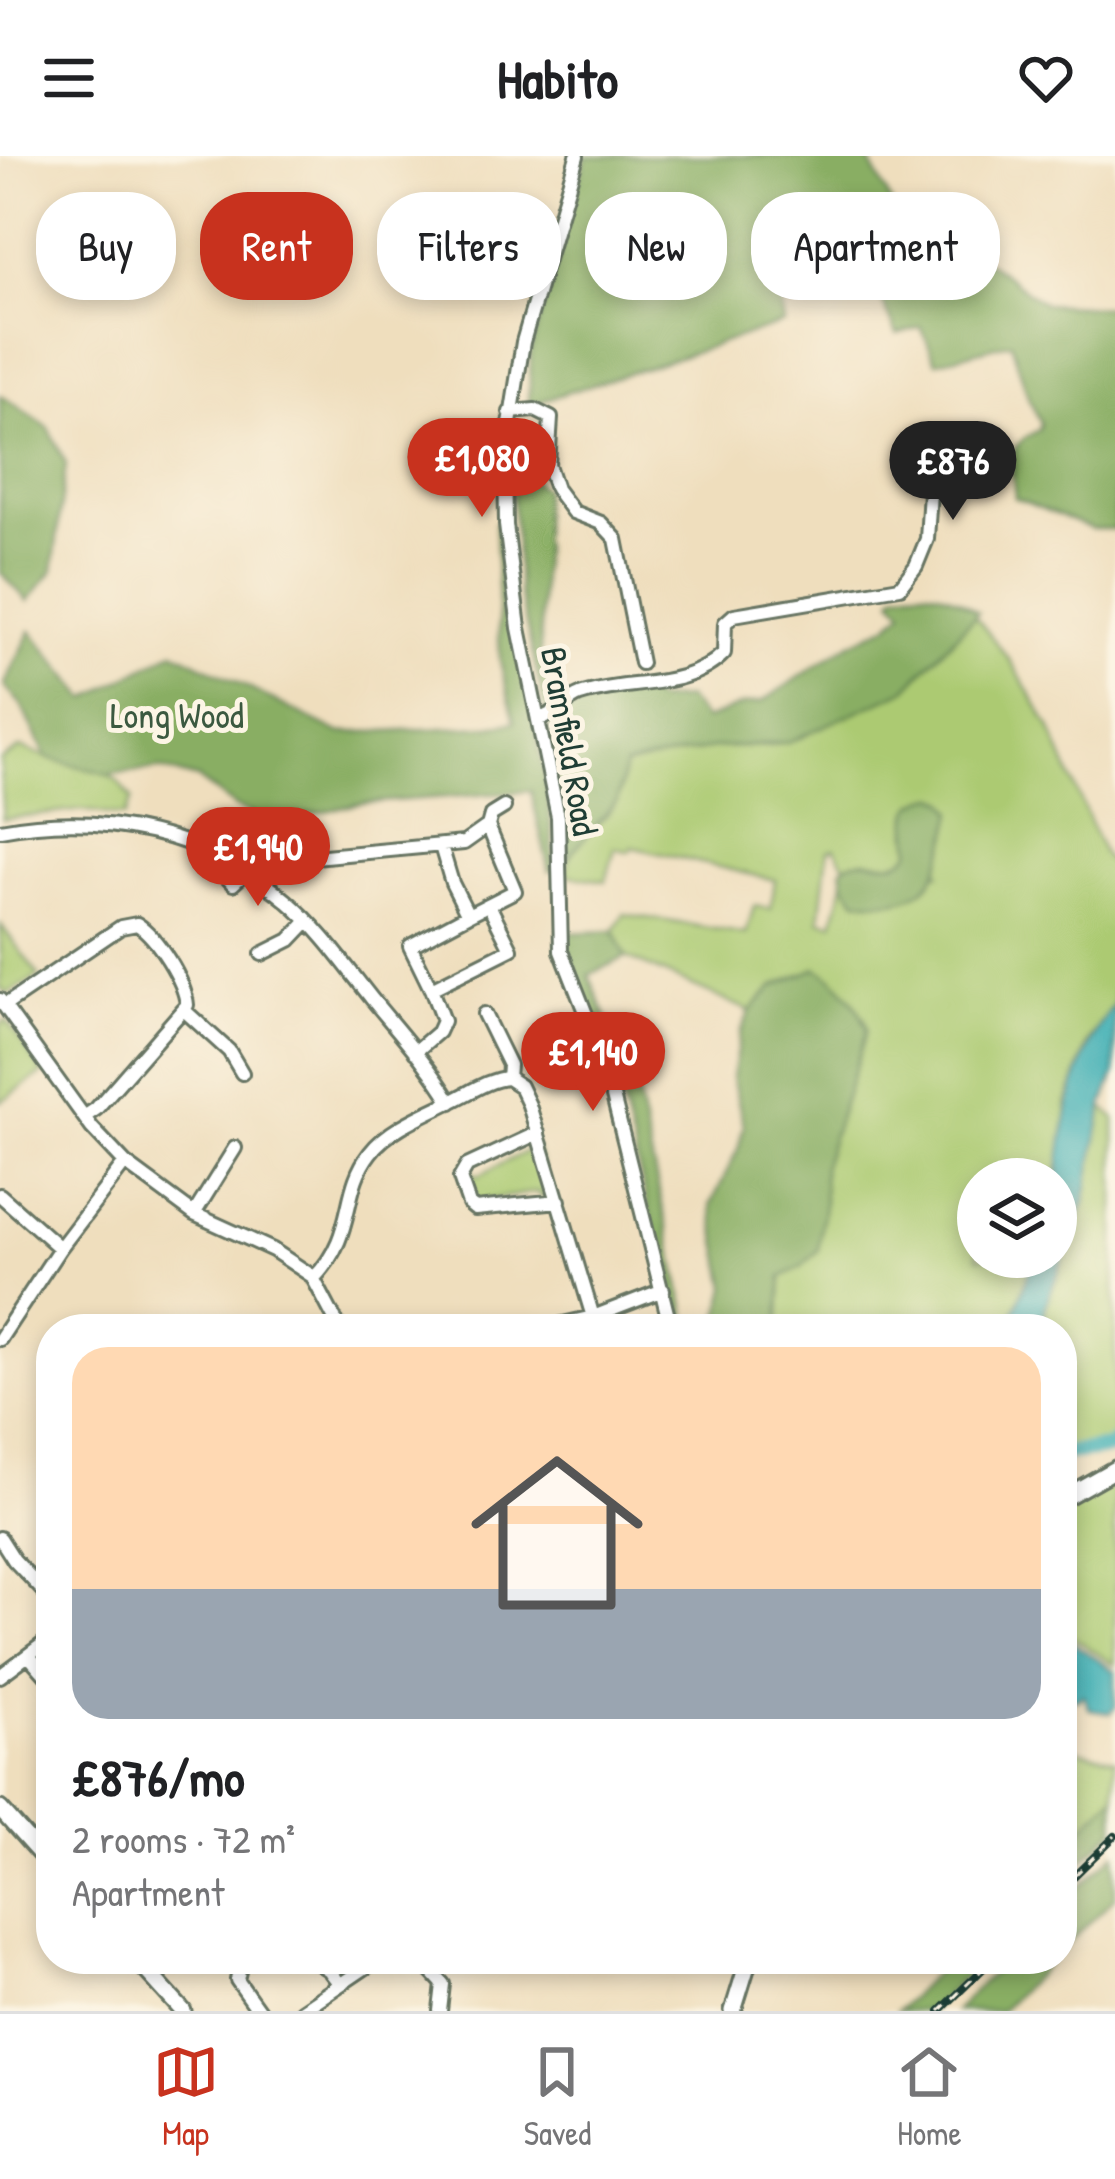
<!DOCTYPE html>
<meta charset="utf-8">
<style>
:root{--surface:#fff;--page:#f6f6f6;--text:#202124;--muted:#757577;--line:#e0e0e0;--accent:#c8321e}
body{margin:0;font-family:"Patrick Hand",sans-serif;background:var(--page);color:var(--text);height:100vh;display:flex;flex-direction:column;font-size:45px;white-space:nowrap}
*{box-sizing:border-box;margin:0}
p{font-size:39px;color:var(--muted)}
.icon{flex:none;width:66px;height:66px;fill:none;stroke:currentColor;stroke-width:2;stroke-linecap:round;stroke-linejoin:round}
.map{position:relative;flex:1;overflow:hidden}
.details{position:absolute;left:36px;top:1158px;width:1041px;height:660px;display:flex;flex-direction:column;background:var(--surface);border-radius:48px;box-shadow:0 6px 18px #0003}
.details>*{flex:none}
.banner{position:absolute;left:36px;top:36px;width:1044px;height:108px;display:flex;gap:24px}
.buttons{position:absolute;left:957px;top:1002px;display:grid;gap:24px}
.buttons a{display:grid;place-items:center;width:120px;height:120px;border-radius:50%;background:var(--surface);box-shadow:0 6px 18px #0003;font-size:60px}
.price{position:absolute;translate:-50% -102px;padding:0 27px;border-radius:42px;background:var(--accent);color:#fff;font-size:39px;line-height:78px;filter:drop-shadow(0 3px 6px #0008)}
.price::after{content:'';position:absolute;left:50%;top:72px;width:36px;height:27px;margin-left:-18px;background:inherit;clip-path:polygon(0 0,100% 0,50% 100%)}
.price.current{background:#222;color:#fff}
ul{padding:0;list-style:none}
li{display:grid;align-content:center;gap:24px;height:636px;padding:0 36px}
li+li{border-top:3px solid var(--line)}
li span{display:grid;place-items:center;height:372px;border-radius:36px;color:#555}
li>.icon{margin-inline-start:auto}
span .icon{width:216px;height:216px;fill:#fffc;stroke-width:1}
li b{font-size:51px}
.chip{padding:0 42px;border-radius:48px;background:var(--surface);box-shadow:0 6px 18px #0003;font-size:42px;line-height:108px}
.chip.current{background:var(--accent);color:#fff}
header{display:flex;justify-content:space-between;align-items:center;height:156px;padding:0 36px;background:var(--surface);font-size:54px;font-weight:700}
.tabs{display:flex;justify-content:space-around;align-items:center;height:168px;border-top:3px solid var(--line);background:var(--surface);font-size:33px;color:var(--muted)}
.tabs a{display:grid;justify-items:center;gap:6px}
.tabs .current{color:var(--accent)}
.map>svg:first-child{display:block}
.green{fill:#acca72;stroke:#668453;stroke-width:3;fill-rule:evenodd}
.forest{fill:#89ae64;stroke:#54764c;stroke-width:3}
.water{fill:#3badb3;stroke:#2d7574;stroke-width:3}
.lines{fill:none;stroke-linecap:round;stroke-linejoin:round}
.river{stroke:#3badb3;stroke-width:16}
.minor-casing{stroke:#687564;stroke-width:18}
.major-casing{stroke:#687564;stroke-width:21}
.minor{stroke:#fff;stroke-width:12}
.major{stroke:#fff;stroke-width:15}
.rail-casing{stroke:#1f3d34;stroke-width:8}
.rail{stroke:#fcf5e5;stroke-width:3;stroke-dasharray:9;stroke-linecap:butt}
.labels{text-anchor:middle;stroke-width:10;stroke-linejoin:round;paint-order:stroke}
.park-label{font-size:36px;fill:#3b5940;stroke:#fcf5e5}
.street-label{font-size:36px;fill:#1f3d34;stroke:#fcf5e5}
</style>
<header><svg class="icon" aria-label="menu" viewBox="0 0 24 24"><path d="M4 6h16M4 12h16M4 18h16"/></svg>Habito<svg class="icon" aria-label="heart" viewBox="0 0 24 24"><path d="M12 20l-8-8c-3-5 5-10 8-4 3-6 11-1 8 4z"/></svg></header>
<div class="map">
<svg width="1115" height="1855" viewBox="0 0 1115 1855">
<rect width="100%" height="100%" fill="#fcf5e5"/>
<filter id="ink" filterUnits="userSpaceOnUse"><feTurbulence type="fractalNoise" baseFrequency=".00833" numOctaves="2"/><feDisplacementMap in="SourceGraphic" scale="24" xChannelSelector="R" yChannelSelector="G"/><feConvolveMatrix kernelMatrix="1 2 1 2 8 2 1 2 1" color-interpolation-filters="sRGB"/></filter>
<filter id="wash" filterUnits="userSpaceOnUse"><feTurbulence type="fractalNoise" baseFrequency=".004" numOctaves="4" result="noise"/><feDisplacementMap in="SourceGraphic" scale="48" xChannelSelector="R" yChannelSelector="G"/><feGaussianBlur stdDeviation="2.7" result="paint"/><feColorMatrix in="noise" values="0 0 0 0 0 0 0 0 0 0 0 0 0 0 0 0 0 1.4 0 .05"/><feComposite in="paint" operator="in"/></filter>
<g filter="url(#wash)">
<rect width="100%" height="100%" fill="#efdebd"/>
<path class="green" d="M 975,460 L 1010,504 L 1049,569 L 1104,700 L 1115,713 L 1115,847 L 1088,887 L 1067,947 L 1068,969 L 1056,1024 L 978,1023 L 978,1101 L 1034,1101 L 1009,1173 L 779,1173 L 782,1121 L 801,1111 L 824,1049 L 823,1009 L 867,874 L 864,862 L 834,824 L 774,830 L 750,855 L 626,801 L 614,775 L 624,758 L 746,778 L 754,750 L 771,753 L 775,724 L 632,691 L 630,696 L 615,692 L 606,725 L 566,719 C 567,690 591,676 609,656 C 621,643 622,627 624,610 L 712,592 L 769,590 L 803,581 L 824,567 L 905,534 ZM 908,673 L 940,717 L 858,744 L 844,727 L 833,767 L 820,764 L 828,694 L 835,692 L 845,709 C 868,695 897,720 911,694 Z
M 45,576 L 118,625 L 132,643 L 125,660 L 82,654 L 3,663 L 0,605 L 21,592 L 46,601 Z
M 1,769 L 39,820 L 9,838 L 0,832 Z
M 6,864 L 43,917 L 0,946 L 0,869 Z
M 1103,951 L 1115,963 L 1115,1282 L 1106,1288 L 1062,1294 L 1062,1173 L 1042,1173 L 1046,1148 L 1085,1046 Z
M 527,988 L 536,992 L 549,1035 L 541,1043 L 538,1036 L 479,1045 L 479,1052 L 475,1051 L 464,1025 L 470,1015 L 478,1020 L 527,995 Z
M 1115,1327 L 1115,1509 L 1062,1474 L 1062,1358 Z
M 1062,1590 L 1115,1603 L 1115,1640 L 1062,1692 Z"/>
<path class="forest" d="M 586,0 L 867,0 L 899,62 L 989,107 L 1044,148 L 1115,152 L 1115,373 L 1092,373 L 1015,342 C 1012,306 1002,291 1039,274 L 1041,267 L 1029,244 L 1011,186 L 936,206 L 921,171 L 897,178 L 859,93 L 778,127 L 784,167 L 529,249 L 531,193 Z
M 0,239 L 49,272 L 66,308 L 53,415 L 28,445 L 0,416 Z
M 511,319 L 529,322 L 543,333 L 540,502 L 546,521 L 570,553 L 602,539 L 635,534 L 657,545 L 687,543 L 705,564 L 742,549 L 762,546 L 849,488 L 888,469 L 904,455 L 893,443 L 896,437 C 927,427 953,438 978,456 L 905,534 L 788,586 L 712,592 L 625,610 L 617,645 L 567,702 L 556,604 L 519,436 Z
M 495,367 L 500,367 C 508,485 552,596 554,714 L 549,715 L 531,635 L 363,647 L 284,664 L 263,663 L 235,651 L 198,623 L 160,613 L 107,618 L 47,602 L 21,548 L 4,530 L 31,475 L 87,543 L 174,495 L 339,577 L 490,570 L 515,566 L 500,505 Z
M 937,640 L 947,645 L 954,656 C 939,720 934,753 857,744 L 844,727 L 842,712 C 865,691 895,723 911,694 C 911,666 897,647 937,640 Z
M 614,775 L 626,801 L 589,819 L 637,937 L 690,1173 L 678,1173 L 614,912 L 567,793 L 565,777 Z
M 817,812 C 837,821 862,853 867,874 L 823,1009 L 824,1049 L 818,1094 L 801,1111 L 782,1121 L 779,1173 L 717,1173 L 727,1131 L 711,1049 L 738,993 L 744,970 L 732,921 L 740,878 L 750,855 L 774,830 Z
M 1115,1640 L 1115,1673 L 1062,1725 L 1062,1692 Z
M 1115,1697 L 1115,1741 L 1062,1794 L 1062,1748 Z
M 949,1803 L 982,1803 L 929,1855 L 897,1855 Z
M 1006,1803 L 1053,1803 L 1000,1855 L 954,1855 Z"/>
<path class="water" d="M 1115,847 L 1115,917 L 1103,951 L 1085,1046 L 1046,1148 L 1041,1173 L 1009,1173 L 1034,1101 L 1056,1101 C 1056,1012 1061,921 1115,847 Z
M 1062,1480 L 1115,1515 L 1115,1551 L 1110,1557 L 1089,1553 L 1083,1539 L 1076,1544 L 1062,1535 Z"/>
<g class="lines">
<path class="river" d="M 1062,1298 L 1109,1292 L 1115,1287"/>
</g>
</g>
<g filter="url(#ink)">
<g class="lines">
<defs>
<path id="minor" d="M 577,0 L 523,186 L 505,299 L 506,369 L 519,472 L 558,661 L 561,795 L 604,904 L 671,1173
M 510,256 L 535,254 L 551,262 L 548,309 L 556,333 L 573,356 L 601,367 L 616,383 L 641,507
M 539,563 C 555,559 565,545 580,539 C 626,523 688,535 724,497 L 725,467 L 734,459 L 900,431 L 916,410 L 927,383 L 931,320 L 937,308 L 958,297 L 975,280 L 987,277
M 0,674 C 103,655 206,676 287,745 C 320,773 345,809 372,843 C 399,876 429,909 451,946
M 441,690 L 452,727 L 468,759 L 515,735 L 488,670 L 491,659 L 504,651
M 224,703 L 221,715 L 233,728 L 246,716
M 261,726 L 273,709 L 282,704 L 464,687 L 488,670
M 262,798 L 290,784 L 308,765
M 431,833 L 410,790 L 468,759
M 0,844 L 92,972 L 125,1007 L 194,1058 L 273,1094 L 312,1120 L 340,1173
M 4,850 L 121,771 L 137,768 C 157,781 185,825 187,849 L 96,953 L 84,961
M 185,855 L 229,895 L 242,917
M 484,858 L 509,909 L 508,922
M 415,896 L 438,876 L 443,865 L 431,833 L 511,793 L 489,749
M 508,922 L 520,930 L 529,949 L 593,1161
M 538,977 L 467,1010 L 460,1022 L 469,1048 L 475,1053 L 559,1045
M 0,1039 L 60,1092
M 194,1058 L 235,992
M 314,1122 C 357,1077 340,1036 370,997 C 387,974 423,959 448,947 C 466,939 488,923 508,922
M 541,1173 L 593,1161 L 663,1134
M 0,1183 L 60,1092 L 125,1007
M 0,1382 L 14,1404 L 51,1443
M 29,1500 L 51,1525
M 0,1520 L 51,1482
M 247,1803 L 240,1811 L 237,1824 L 259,1855
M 312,1803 L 329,1814 L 339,1827
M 420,1803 L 443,1828 L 440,1855
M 301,1855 L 378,1803"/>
<path id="major" d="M 1062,1343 L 1115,1313
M 0,1653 L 51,1710
M 136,1803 L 183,1855
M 733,1855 L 749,1803"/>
</defs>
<use href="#minor" class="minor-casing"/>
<use href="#major" class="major-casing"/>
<use href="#minor" class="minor"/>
<use href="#major" class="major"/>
<defs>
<path id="rail" d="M 1062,1732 L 1115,1680
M 940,1855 L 993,1803"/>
</defs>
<use href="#rail" class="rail-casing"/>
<use href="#rail" class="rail"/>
</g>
</g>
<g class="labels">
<g class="park-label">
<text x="177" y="572">Long Wood</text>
</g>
<g class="street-label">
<text transform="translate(570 585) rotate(80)" y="13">Bramfield Road</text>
</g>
</g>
</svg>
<div class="buttons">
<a><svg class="icon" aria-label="layers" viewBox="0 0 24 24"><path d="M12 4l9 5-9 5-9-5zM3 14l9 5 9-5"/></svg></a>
</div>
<b class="price" style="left:482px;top:364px">£1,080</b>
<b class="price current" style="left:953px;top:367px">£876</b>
<b class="price" style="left:258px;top:753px">£1,940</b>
<b class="price" style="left:593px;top:958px">£1,140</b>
<div class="banner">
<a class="chip">Buy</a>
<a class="chip current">Rent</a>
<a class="chip">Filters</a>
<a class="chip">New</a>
<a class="chip">Apartment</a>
</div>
<section class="details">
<ul>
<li><span style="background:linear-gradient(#ffd9b3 65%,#9aa5b1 0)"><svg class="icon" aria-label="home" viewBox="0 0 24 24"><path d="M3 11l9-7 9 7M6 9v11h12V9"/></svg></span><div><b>£876/mo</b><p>2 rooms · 72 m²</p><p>Apartment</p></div></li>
</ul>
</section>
</div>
<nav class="tabs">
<a class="current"><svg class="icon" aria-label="map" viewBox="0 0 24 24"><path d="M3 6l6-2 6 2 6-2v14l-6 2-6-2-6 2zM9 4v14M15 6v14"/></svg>Map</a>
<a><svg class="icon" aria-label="saved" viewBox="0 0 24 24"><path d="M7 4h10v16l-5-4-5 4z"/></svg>Saved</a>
<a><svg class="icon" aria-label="home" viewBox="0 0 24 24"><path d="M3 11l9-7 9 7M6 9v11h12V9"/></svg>Home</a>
</nav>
